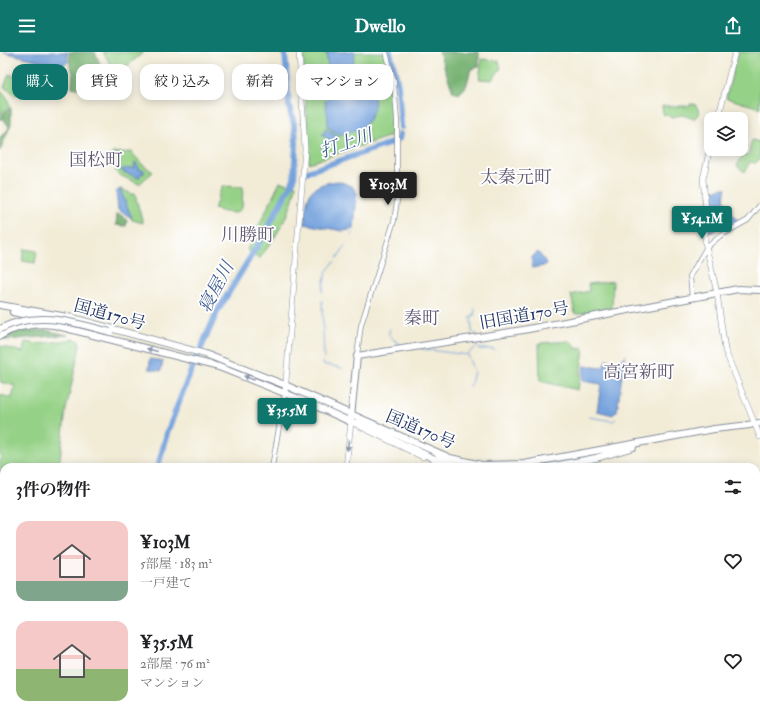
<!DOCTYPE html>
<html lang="ja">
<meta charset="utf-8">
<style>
:root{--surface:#fff;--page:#f6f6f6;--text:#202124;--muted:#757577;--accent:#0f766e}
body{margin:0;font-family:"IM FELL Double Pica","Noto Serif JP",serif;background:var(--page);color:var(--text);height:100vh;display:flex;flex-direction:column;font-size:15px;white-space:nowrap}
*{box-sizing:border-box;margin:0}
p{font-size:13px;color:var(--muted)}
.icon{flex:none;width:22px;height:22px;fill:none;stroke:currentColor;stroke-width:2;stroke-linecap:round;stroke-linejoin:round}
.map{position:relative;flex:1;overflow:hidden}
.drawer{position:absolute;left:0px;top:411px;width:760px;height:256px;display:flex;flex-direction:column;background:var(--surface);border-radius:12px 12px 0 0;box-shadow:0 2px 10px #0003}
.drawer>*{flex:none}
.top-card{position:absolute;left:12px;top:12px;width:400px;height:36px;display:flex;gap:8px}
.fabs{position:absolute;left:704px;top:60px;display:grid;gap:8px}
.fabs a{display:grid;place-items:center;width:44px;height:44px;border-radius:8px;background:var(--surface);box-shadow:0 2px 10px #0003;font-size:20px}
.price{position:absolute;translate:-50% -34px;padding:0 9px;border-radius:4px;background:var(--accent);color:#fff;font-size:13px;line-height:26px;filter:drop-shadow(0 1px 2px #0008)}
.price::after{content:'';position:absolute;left:50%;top:24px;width:12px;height:9px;margin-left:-6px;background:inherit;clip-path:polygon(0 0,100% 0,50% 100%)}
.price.selected{background:#222;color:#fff}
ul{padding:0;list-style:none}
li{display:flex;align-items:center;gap:12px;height:100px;padding:0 16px}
li span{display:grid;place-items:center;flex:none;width:112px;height:80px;border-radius:12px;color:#555}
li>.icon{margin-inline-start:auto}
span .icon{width:48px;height:48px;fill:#fffc;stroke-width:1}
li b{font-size:17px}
h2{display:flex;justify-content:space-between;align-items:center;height:48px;padding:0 16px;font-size:17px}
.pill{padding:0 14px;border-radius:12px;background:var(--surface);box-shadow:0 2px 10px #0003;font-size:14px;line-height:36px}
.pill.selected{background:var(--accent);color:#fff}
header{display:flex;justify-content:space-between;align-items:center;height:52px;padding:0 16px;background:var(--accent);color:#fff;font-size:18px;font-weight:800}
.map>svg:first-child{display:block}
.green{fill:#95d186;stroke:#588072}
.forest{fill:#78b373;stroke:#4a7168}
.water{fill:#74a2dd;stroke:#48689e}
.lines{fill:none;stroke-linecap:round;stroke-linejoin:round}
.stream{stroke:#74a2dd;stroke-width:1}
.river{stroke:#74a2dd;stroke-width:6}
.minor-casing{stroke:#868e9a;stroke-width:5.5}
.major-casing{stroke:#868e9a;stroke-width:6}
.highway-casing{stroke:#868e9a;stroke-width:8}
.minor{stroke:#fff;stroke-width:4}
.major{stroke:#fff;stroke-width:5}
.highway{stroke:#fff;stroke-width:6}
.rail{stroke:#1b2f5e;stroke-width:1}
.highway-bridge-casing{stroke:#868e9a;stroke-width:8;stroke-linecap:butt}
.highway-bridge{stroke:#fff;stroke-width:6}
.oneway{fill:#8d97ae}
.labels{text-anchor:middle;stroke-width:3.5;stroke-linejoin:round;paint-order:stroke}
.street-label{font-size:17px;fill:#1b2f5e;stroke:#fff}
.water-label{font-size:18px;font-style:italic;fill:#3f5d91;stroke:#fff}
.neighbourhood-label{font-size:18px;fill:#615971;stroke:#fff}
</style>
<header><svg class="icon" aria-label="menu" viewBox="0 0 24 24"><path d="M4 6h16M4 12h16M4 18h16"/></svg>Dwello<svg class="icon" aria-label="share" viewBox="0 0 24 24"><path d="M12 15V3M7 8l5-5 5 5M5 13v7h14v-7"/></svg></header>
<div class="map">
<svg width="760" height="667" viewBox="0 0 760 667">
<rect width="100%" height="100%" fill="#fff"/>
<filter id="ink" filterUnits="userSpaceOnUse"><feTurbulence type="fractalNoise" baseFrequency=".025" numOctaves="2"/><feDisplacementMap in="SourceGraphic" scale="8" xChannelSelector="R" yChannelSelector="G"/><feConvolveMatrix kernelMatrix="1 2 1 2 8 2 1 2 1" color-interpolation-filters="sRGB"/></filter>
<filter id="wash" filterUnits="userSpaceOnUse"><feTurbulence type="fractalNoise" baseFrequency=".012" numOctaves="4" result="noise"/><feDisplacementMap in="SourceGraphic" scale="16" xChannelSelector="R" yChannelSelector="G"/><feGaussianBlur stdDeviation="0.9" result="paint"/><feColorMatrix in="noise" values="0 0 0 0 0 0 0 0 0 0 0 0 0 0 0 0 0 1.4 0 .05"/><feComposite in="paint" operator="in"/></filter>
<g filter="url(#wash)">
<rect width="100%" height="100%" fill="#f2ecd7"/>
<path class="green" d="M 103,0 L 144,0 L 123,17 L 114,18 Z
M 303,0 L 384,0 L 390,37 L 391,84 L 309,111 Z
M 738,0 L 760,0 L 760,56 L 726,46 Z
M 482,7 L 499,9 L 501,16 L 492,28 L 479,27 Z
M 9,22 L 17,25 L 27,33 L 15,44 L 4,35 Z
M 0,37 L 8,48 L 10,55 L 0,62 Z
M 690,52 L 695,52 L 700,60 L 694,67 L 682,63 L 672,65 L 663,62 L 662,54 L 689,54 Z
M 752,88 L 760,90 L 760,105 L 756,111 L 750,110 L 745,120 L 737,114 L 743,102 L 748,104 Z
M 131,100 L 142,112 L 153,120 L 139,132 L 119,123 L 115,118 L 118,114 L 112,113 L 113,101 Z
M 280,130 L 296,133 C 292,161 276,185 259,207 L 247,198 Z
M 222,134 L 243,135 L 242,156 L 236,161 L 224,160 L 214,157 Z
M 120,137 L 135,143 L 143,171 L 132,168 Z
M 24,197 L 37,199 L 35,211 L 22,209 Z
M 613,229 L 612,256 L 575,262 L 571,243 L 589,239 L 588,232 Z
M 75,287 L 79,289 L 80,294 L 66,358 L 59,415 L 4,415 L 2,440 L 0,439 L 0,343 L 12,346 L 15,334 L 0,330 L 0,294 L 23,300 L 25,290 L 39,292 Z
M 570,289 L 575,293 L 575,296 L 584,297 L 578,338 L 540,329 L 539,291 Z"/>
<path class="forest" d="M 69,0 L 95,0 L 100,12 L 104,36 L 89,39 L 72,35 L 73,20 L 70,14 Z
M 439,0 L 479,0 L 479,15 L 471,17 L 466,35 L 459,42 L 453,40 Z
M 11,56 L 11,72 L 0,99 L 0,85 L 7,79 L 9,75 L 3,66 L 0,68 L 0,64 Z
M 117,162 L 123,164 L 127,169 L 126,174 L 116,173 Z
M 44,278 L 68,283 L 5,288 L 4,286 L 18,279 Z"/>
<path class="water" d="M 3,0 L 67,0 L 68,10 L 60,14 Z
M 326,0 L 355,0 C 354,9 351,16 355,25 C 359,32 369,36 373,43 C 378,53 370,68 363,75 C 356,81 347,78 340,83 L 327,75 L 328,66 L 325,49 L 329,45 L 329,25 Z
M 326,77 L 339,86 L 335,91 L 322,83 Z
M 135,110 L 138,114 L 138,117 L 144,118 L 144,122 L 141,121 L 139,126 L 121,119 L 122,117 L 134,116 Z
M 338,129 L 352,134 L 357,141 L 354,177 L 343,179 L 304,172 C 308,144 305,133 338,129 Z
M 722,136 L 726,136 C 721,155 730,157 739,170 L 734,173 L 724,169 L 713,180 L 708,181 L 710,140 Z
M 120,137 L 132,166 L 118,158 L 116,140 Z
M 538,200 L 545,209 L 546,212 L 544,214 L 532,216 L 532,205 Z
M 625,303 L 617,359 L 613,363 L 597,359 L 601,332 L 582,329 L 584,314 L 603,316 L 606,308 L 620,309 Z
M 150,307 L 163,309 L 161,319 L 149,317 Z"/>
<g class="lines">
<path class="stream" d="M 320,96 L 328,86
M 352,184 L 354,177
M 337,206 L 346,193
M 322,240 L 326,220 L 335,209
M 322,249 L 324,306
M 475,257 L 474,264 L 471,264 L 472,280 L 477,283
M 390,277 L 388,283 L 402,294
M 477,295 L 479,297 L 494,297
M 421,297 L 468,303
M 323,310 L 323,312 L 342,316
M 470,335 L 474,320 L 467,302 L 477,294 L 478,287
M 589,365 L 613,369 L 616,367
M 760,518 L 756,541 L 757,546 L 760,547
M 756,620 L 760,618"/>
<path class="river" d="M 390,0 L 398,33 L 401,75
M 399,87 L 400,82
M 307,120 L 394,90
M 158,415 L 167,381 L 190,321 L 217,260 L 262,186 L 294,127 L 296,91 L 295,76 L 289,54 L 285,0
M 0,497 L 4,496
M 0,637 L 4,641
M 24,663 L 28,667"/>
</g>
</g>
<g filter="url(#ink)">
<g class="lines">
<defs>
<path id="minor" d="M 692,246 L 690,224 L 706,196 L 720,184 L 748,168 L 760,153
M 357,304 L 361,273 L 394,169 L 397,149 L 397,68 L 394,30 L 386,0
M 272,415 L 285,341
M 283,663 L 288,667
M 756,663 L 760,665
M 235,667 L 236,663
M 454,667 L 455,663"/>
<path id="major" d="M 718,67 L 735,0
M 711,91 L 703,127 L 706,158 L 705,190 L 717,241 L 725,298 L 760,385
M 285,341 L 305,97 L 299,0
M 438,403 L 454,412
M 434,410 L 446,415
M 346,415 L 351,370 L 423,405
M 756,478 L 760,457
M 756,553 L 760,555
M 355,663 L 356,667
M 728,667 L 729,663
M 732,667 L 733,663"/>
<path id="highway" d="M 0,253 L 73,266 L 205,302 L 285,333 L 450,406 L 482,413 L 524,412 L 714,377 L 750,373
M 13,260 L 39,266
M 0,284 C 16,274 36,271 54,273 L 219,315 L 307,350 L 351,370 L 360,372 L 439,409 L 457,415
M 351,365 L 357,304 L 523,278 L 738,237 L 760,238
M 747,373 L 760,371
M 548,415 L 596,406 L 633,395"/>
</defs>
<use href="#minor" class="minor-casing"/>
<use href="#major" class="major-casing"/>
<use href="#highway" class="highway-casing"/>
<use href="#minor" class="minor"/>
<use href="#major" class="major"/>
<use href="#highway" class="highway"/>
<path class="rail" d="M 0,539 L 4,539
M 275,663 L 278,667"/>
<defs>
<path id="highway-bridge" d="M 0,277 C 36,258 73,270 110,280"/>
</defs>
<use href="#highway-bridge" class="highway-bridge-casing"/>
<use href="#highway-bridge" class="highway-bridge"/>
</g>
<defs><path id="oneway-solid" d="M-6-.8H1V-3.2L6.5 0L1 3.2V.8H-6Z"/></defs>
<g class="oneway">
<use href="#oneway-solid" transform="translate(152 298) rotate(-165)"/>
<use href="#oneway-solid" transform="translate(249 326) rotate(-158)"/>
<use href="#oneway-solid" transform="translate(348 393) rotate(96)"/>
</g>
</g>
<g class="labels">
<g class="street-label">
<text transform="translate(110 262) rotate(15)" y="6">国道170号</text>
<text transform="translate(524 263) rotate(-10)" y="6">旧国道170号</text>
<text transform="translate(421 377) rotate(23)" y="6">国道170号</text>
</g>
<g class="water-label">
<text transform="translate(346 91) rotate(-19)" y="6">打上川</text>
<text transform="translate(216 235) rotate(-62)" y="6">寝屋川</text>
</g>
<g class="neighbourhood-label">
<text x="96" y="114">国松町</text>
<text x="516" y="131">太秦元町</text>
<text x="248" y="189">川勝町</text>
<text x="422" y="272">秦町</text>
<text x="639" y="326">高宮新町</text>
</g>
</g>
</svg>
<div class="fabs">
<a><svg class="icon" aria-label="layers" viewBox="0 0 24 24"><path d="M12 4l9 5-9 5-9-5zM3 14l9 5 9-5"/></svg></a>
</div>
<b class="price selected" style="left:388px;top:154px">¥103M</b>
<b class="price" style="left:702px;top:188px">¥54.1M</b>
<b class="price" style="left:287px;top:380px">¥35.5M</b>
<div class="top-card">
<a class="pill selected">購入</a>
<a class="pill">賃貸</a>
<a class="pill">絞り込み</a>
<a class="pill">新着</a>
<a class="pill">マンション</a>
</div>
<section class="drawer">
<h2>3件の物件<svg class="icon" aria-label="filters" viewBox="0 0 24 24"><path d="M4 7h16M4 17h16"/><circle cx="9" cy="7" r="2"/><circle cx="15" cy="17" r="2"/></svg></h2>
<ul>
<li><span style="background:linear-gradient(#f6c9c9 75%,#7fa58c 0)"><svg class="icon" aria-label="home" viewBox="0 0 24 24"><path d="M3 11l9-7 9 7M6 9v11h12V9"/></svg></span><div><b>¥103M</b><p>5部屋 · 183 m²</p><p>一戸建て</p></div><svg class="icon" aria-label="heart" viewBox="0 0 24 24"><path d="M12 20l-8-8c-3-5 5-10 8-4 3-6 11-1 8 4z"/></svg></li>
<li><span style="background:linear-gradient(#f6c9c9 60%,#8fb573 0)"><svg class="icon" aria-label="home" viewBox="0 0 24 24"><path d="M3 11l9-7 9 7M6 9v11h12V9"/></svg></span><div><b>¥35.5M</b><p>2部屋 · 76 m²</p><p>マンション</p></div><svg class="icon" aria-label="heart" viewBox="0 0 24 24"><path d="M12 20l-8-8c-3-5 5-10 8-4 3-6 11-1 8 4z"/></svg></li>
</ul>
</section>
</div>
